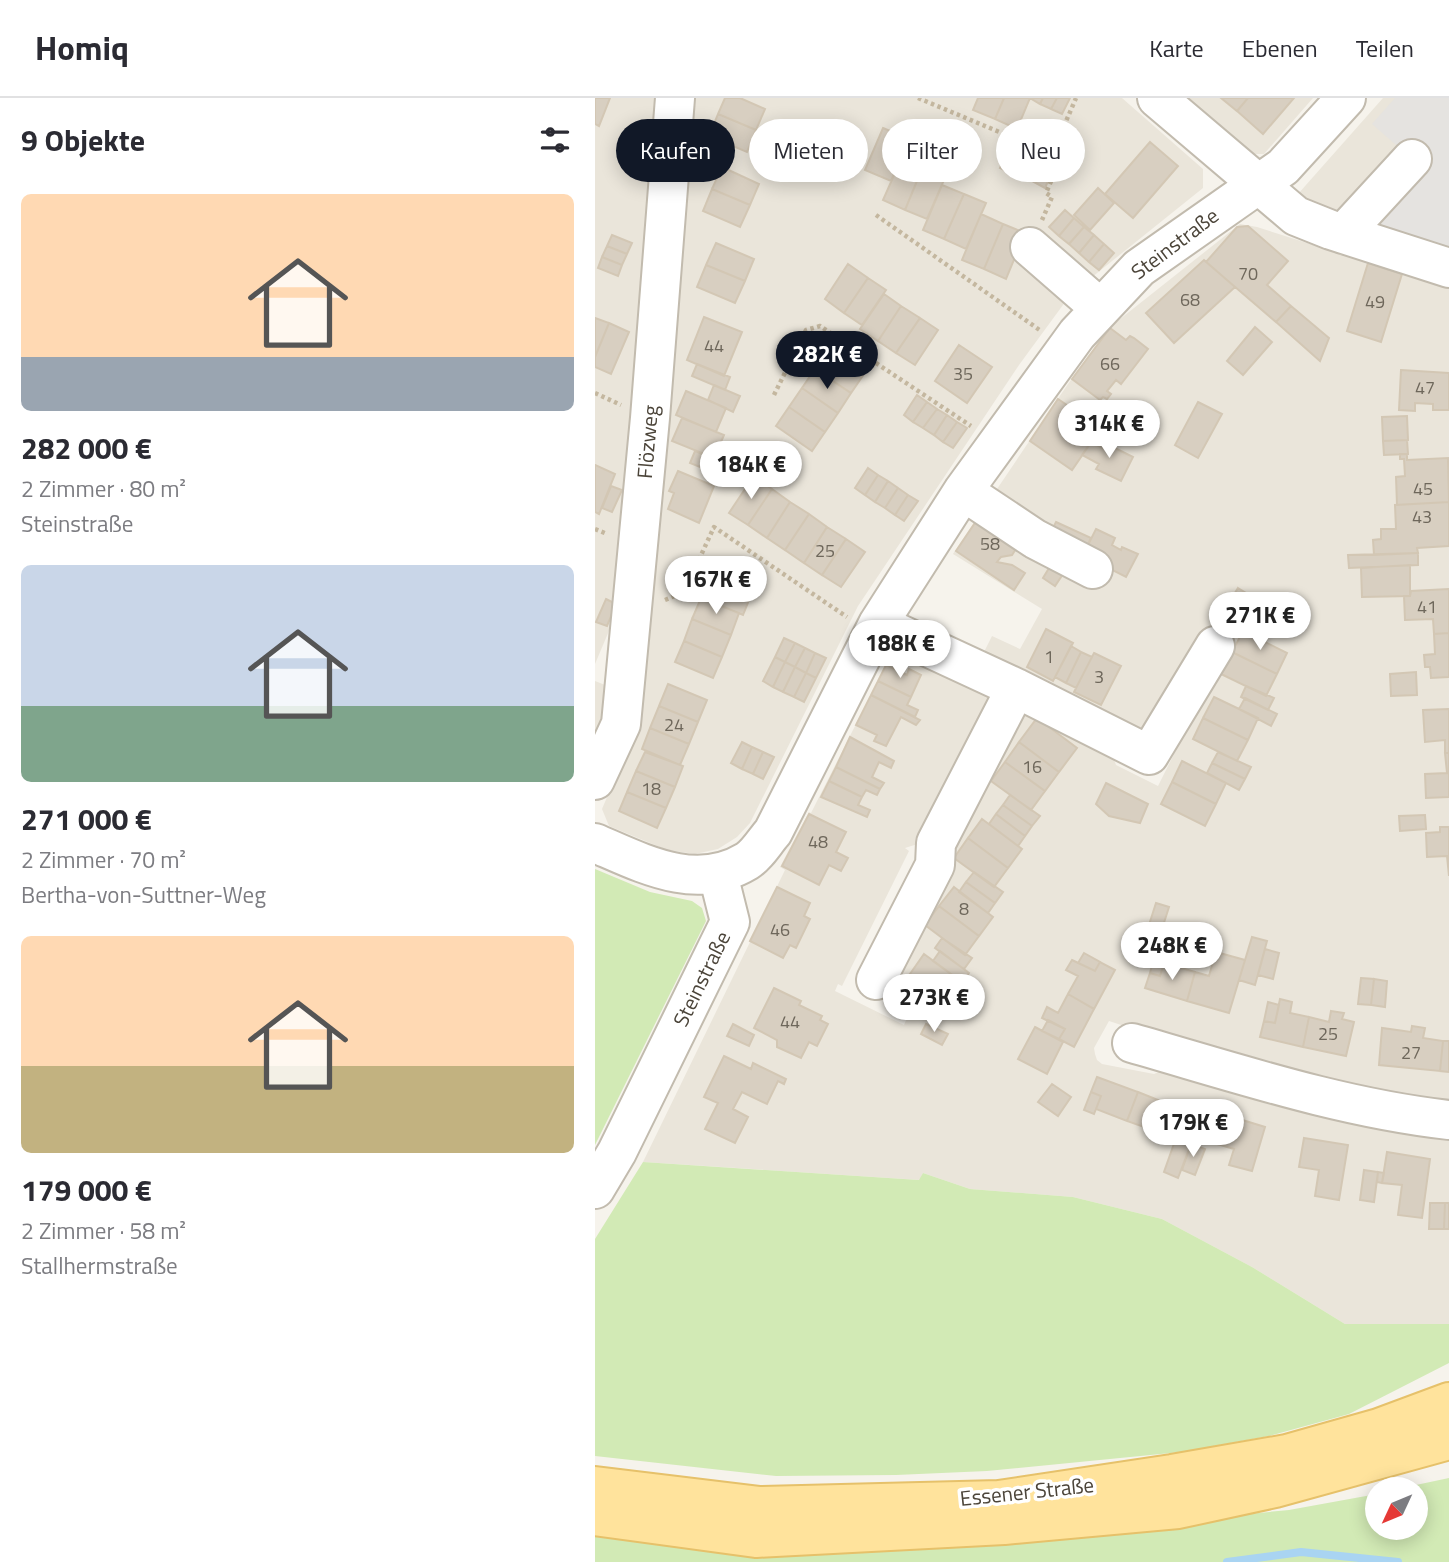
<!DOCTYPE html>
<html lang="de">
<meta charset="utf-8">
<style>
:root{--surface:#fff;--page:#f2f2f3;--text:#2b2b33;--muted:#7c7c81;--line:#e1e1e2;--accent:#111827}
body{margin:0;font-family:"Titillium Web",sans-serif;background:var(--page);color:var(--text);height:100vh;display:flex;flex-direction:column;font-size:26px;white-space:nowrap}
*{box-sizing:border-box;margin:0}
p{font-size:23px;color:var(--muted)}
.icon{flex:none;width:38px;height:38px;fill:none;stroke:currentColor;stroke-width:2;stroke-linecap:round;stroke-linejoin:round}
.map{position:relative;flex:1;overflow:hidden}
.details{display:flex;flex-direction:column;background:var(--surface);width:595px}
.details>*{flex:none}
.top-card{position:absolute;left:21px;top:21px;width:665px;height:63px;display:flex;gap:14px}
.needle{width:46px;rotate:226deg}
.fabs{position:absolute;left:770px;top:1379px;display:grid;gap:14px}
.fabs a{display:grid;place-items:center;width:63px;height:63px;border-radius:50%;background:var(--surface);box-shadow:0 4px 18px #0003;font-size:35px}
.price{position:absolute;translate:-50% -60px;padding:0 16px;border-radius:24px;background:#fff;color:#222;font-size:23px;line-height:46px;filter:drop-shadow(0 2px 4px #0008)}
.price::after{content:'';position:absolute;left:50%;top:42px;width:21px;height:16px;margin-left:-10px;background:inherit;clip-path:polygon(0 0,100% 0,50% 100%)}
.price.active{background:var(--accent);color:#fff}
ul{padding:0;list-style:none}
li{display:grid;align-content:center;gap:14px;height:371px;padding:0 21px}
li span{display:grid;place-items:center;height:217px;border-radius:10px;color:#555}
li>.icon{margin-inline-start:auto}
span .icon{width:126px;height:126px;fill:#fffc;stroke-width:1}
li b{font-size:30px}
h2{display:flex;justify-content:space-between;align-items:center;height:84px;padding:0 21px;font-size:30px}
.tag{padding:0 24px;border-radius:32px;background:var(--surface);box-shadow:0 4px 18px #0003;font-size:24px;line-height:63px}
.tag.active{background:var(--accent);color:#fff}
header{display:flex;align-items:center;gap:42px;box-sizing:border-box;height:98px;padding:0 35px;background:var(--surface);border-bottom:2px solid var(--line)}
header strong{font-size:33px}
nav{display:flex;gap:38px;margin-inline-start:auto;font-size:24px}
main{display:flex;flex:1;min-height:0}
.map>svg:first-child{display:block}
.residential{fill:#eae5da}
.green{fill:#d2eab5}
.parking{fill:#e5e3e0}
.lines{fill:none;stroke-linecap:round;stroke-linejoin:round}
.stream{stroke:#a9d4f2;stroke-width:8}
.building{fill:#d8cfc1;stroke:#d3c7b4;stroke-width:2}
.minor-casing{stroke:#c2bbae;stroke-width:42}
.major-casing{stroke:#e6c16a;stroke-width:42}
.path{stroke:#c4b79f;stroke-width:4.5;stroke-dasharray:3.5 3.5;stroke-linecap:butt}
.minor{stroke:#fff;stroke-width:38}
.major{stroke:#ffe39c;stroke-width:38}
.labels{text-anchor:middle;stroke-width:7;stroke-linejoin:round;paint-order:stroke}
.number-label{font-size:18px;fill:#6e675b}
.street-label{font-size:21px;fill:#4b4439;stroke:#fff}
</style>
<header>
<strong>Homiq</strong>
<nav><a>Karte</a><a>Ebenen</a><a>Teilen</a></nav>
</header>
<main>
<section class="details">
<h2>9 Objekte<svg class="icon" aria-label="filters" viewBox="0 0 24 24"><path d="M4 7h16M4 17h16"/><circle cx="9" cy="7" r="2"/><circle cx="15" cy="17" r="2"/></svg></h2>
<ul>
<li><span style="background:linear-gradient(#ffd9b3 75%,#9aa5b1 0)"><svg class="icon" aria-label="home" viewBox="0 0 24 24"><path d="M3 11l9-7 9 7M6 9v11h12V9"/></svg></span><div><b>282 000 €</b><p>2 Zimmer · 80 m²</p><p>Steinstraße</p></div></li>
<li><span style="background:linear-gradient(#c9d6e8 65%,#7fa58c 0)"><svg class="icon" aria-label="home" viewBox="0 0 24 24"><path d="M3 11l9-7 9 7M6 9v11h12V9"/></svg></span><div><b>271 000 €</b><p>2 Zimmer · 70 m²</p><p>Bertha-von-Suttner-Weg</p></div></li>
<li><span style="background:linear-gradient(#ffd9b3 60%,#c2b280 0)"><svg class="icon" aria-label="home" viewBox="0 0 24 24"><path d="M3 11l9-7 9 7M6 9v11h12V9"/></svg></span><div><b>179 000 €</b><p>2 Zimmer · 58 m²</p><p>Stallhermstraße</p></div></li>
</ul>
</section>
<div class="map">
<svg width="854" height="1464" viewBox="0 0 854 1464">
<rect width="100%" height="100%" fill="#f6f3ec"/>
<path class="residential" d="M 0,0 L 70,0 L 27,502 L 0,566 Z
M 96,0 L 527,0 L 608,71 L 608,90 L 476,196 L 424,267 L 263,508 L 155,725 L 142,739 L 123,751 L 100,756 L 72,752 L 14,728 L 7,711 L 43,626 Z
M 591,0 L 718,0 L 669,56 L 657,56 Z
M 788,0 L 854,0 L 854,158 L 739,121 L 703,96 Z
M 645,126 L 662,129 L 854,190 L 854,1009 L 618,957 L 514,923 L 499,950 L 500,956 L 502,962 L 507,966 L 559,976 L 574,970 L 854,1033 L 854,1226 L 750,1226 L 657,1169 L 567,1121 L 478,1099 L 375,1091 L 328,1075 L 325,1082 L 48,1064 L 190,772 L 185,769 L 214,714 L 216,715 L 301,547 L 393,586 L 400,607 L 332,743 L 310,750 L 314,753 L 247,888 L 243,886 L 240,893 L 309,927 L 314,915 L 300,907 L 294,884 L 418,615 L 435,610 L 515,650 L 521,667 L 563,688 L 589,636 L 586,625 L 562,626 L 532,634 L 385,562 L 397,538 L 425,551 L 447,511 L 358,456 L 473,286 L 515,229 Z
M 0,583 L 20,591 L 0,662 Z"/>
<path class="green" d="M 0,771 L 55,794 L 97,803 L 107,810 L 111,823 L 0,1047 Z
M 48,1064 L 324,1082 L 328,1075 L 375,1091 L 478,1099 L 567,1121 L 657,1169 L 750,1226 L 854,1226 L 854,1265 L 754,1316 L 674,1338 L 586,1354 L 392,1373 L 301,1377 L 181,1378 L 0,1358 L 0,1141 Z
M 854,1380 L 854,1464 L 0,1464 L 0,1434 L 590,1422 L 694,1412 L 782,1396 L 782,1430 L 821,1430 L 821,1391 L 802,1391 Z"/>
<path class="parking" d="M 800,0 L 854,0 L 854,150 L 780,127 L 831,73 L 777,26 Z"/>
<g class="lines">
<path class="stream" d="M 632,1464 L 706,1454 L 803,1464"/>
</g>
<path class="building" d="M 0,0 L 15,0 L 4,28 L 0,26 Z
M 130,0 L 145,0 L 170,11 L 161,32 L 123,16 Z
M 383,0 L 409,0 L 400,21 L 378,12 Z
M 409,0 L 435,0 L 422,31 L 400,21 Z
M 435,0 L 448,0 L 445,6 Z
M 448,0 L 462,0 L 456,11 L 445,6 Z
M 462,0 L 475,0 L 467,16 L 456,11 Z
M 626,0 L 653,0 L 642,13 Z
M 653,0 L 699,0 L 668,36 L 642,13 Z
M 123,16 L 161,32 L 152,54 L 114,38 Z
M 288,30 L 314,41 L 296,83 L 270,72 Z
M 555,44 L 583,68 L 538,120 L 510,96 Z
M 415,47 L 426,52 L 416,75 L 405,70 Z
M 426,52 L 437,57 L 428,79 L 416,75 Z
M 308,57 L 329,66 L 310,112 L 288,102 Z
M 437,57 L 449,62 L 439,84 L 428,79 Z
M 449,62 L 460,67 L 450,90 L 439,84 Z
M 329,66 L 352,75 L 332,121 L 310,112 Z
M 127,69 L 164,86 L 155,107 L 117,91 Z
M 347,87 L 369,96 L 349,141 L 328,132 Z
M 503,90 L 519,105 L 495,132 L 479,117 Z
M 117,91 L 155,107 L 145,129 L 108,113 Z
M 369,96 L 391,105 L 371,151 L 349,141 Z
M 470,112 L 479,120 L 464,138 L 454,129 Z
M 386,116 L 408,126 L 389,171 L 367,162 Z
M 479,120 L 489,129 L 474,146 L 464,138 Z
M 408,126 L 430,135 L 411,181 L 389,171 Z
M 653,128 L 693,163 L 672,187 L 696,208 L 681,224 L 611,164 L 642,129 Z
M 489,129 L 499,137 L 484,155 L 474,146 Z
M 17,137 L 37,145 L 32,156 L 12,148 Z
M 499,137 L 509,146 L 494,164 L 484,155 Z
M 121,145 L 159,161 L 150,183 L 111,167 Z
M 509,146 L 519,155 L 504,172 L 494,164 Z
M 12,148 L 32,156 L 27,167 L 7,159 Z
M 7,159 L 27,167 L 23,178 L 3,170 Z
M 609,162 L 640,189 L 579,245 L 551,215 Z
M 773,165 L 807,176 L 786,244 L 752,233 Z
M 253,166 L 273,180 L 249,215 L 230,201 Z
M 111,167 L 150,183 L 140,205 L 102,189 Z
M 273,180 L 291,192 L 267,227 L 249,215 Z
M 289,196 L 306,208 L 283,243 L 265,231 Z
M 306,208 L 325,220 L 301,255 L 283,243 Z
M 696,208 L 734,240 L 725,263 L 681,224 Z
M 109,219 L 147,234 L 129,278 L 92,262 Z
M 0,220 L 14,225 L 0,259 Z
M 325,220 L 343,232 L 320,267 L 301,255 Z
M 14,225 L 34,234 L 16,276 L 0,269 L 0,259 Z
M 660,229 L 677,244 L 648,277 L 632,263 Z
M 515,230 L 531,242 L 535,238 L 539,240 L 553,251 L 526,286 L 521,282 L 512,293 L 516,296 L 512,301 L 508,299 L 505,302 L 477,281 Z
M 364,247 L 397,269 L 372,305 L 340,283 Z
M 233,251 L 269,276 L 256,295 L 220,271 Z
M 102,266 L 135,279 L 130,292 L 97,278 Z
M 220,271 L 256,295 L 243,315 L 207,290 Z
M 806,272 L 854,275 L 854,312 L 838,312 L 838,306 L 820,305 L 820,313 L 804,312 Z
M 119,287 L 145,298 L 138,314 L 113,302 Z
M 207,290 L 243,315 L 230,334 L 194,309 Z
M 91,293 L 131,310 L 121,334 L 81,317 Z
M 322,297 L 332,304 L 318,324 L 309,317 Z
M 463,301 L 506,330 L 477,372 L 435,343 Z
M 332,304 L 342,311 L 328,330 L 318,324 Z
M 603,304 L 627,316 L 603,360 L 580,347 Z
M 194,309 L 230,334 L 217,353 L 181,328 Z
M 342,311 L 352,317 L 339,337 L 328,330 Z
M 352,317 L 362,324 L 348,344 L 339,337 Z
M 812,318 L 813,342 L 788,343 L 787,319 Z
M 87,320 L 129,337 L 119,360 L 77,343 Z
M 362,324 L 372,330 L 358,350 L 348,344 Z
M 812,342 L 813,356 L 789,357 L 788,343 Z
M 496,344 L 511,352 L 514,347 L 538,359 L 526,383 L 501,371 L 504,366 L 487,357 Z
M 100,353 L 126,363 L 120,375 L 95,365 Z
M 805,356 L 812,356 L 812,362 L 853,360 L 854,404 L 802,407 L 801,379 L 810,378 L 809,361 L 805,361 Z
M 0,367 L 20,376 L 4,416 L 0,414 Z
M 273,370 L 283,377 L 270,397 L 260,390 Z
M 83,373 L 119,388 L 104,425 L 73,411 L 79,395 L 74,393 Z
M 283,377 L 293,383 L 280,404 L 270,397 Z
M 158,379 L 177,391 L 153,427 L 134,415 Z
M 293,383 L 303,390 L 290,410 L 280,404 Z
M 16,388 L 27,392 L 17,414 L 7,410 Z
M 303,390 L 313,397 L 300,417 L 290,410 Z
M 177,391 L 195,404 L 172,440 L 153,427 Z
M 313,397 L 323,403 L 309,423 L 300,417 Z
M 195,404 L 214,416 L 190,452 L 172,440 Z
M 854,404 L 854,448 L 822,450 L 823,455 L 779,457 L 778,442 L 786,441 L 786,431 L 801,431 L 800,407 Z
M 388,413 L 428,440 L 417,457 L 406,459 L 402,464 L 417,467 L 430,475 L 419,492 L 361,453 Z
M 214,416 L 232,429 L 209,465 L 190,452 Z
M 461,424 L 496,440 L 488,457 L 453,440 Z
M 232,429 L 251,441 L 227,477 L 209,465 Z
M 501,431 L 520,440 L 517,447 L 526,452 L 527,449 L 543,456 L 531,479 L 488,457 Z
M 251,441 L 270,454 L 246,489 L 227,477 Z
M 823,455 L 823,467 L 754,470 L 753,457 Z
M 127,460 L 165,476 L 156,497 L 118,480 Z
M 459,462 L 472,470 L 460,488 L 448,480 Z
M 815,467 L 815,498 L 767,499 L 766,470 Z
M 118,480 L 156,497 L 148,517 L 110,501 Z
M 643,490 L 661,501 L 643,531 L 625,520 Z
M 854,491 L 854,535 L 839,536 L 838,521 L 810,522 L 809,498 L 815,498 L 816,493 Z
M 106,500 L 144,515 L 136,537 L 97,521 Z
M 11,501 L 21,506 L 12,528 L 1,524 Z
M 97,521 L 136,537 L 127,559 L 89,543 Z
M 451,531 L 478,545 L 458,583 L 432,569 Z
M 648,533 L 692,555 L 682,576 L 637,554 Z
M 854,535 L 854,579 L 836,580 L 835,569 L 830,569 L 829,557 L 840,556 L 839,536 Z
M 189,540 L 200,545 L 190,564 L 180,559 Z
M 89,543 L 127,559 L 118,580 L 80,564 Z
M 200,545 L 210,550 L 200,569 L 190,564 Z
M 476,548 L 486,554 L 471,585 L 460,579 Z
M 210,550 L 220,555 L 211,575 L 200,569 Z
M 486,554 L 497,559 L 481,590 L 471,585 Z
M 637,554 L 682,576 L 671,598 L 626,576 Z
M 220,555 L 231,560 L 221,580 L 211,575 Z
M 499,555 L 526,568 L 506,607 L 479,594 Z
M 180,559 L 190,564 L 178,589 L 168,583 Z
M 190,564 L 200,569 L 188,594 L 178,589 Z
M 291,567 L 312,577 L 314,571 L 326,577 L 316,599 L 283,583 Z
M 200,569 L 211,575 L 199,599 L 188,594 Z
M 821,574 L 822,597 L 796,598 L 795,576 Z
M 211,575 L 221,580 L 209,604 L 199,599 Z
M 283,583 L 316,599 L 312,607 L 323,612 L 320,619 L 276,597 Z
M 73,586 L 112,602 L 103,624 L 64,608 Z
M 651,588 L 679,600 L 673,612 L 646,599 Z
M 276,597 L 325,622 L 321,627 L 306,619 L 291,648 L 279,643 L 282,637 L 261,627 Z
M 619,599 L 663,620 L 653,642 L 608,620 Z
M 650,600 L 682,616 L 676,628 L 644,611 Z
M 64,608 L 103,624 L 94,646 L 55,630 Z
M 854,611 L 854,655 L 850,655 L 850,642 L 830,644 L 828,612 Z
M 442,620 L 482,650 L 464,674 L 424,644 Z
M 608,620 L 653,642 L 642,663 L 598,641 Z
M 55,630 L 94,646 L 85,667 L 47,651 Z
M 255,639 L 299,663 L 296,670 L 284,664 L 277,679 L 289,685 L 285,691 L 241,669 Z
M 147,644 L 157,649 L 147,671 L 136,665 Z
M 424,644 L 464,674 L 450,693 L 410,664 Z
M 157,649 L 168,654 L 158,676 L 147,671 Z
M 50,654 L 88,668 L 80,689 L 41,673 Z
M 168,654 L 179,659 L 168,681 L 158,676 Z
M 623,654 L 656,669 L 650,681 L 617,665 Z
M 850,655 L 854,655 L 854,699 L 831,700 L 830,676 L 852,675 Z
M 587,663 L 631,685 L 621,706 L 577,684 Z
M 410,664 L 450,693 L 436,712 L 396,683 Z
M 617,665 L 650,681 L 644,692 L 612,675 Z
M 241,669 L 285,691 L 282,697 L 271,692 L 267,699 L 234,683 Z
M 41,673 L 80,689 L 71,710 L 32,694 Z
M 234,683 L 267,699 L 263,707 L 275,712 L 272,719 L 226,699 Z
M 577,684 L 621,706 L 610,728 L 566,706 Z
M 511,685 L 553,706 L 545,725 L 514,718 L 501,706 Z
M 32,694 L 71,710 L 62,730 L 24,713 Z
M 415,697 L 445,718 L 437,728 L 408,707 Z
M 408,707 L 437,728 L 430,738 L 401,716 Z
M 214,716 L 251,734 L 241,754 L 253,760 L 246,773 L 234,767 L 224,787 L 187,768 Z
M 401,716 L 430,738 L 423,748 L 394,726 Z
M 830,717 L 831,731 L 805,733 L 804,718 Z
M 387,721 L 427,751 L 413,770 L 373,740 Z
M 845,729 L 854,729 L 854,778 L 852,758 L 832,759 L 831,735 L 845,734 Z
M 373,740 L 413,770 L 399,789 L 359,760 Z
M 379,774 L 408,794 L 400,805 L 371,784 Z
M 371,784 L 400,805 L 393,815 L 364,794 Z
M 182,789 L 215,805 L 209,818 L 215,821 L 201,850 L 195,847 L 188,860 L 155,843 Z
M 359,789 L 398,819 L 384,838 L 344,808 Z
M 561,805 L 574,809 L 566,834 L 553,830 Z
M 344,808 L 384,838 L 370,857 L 330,827 Z
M 657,839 L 672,843 L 660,887 L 644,882 Z
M 347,840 L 377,860 L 369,871 L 340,850 Z
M 670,851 L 684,855 L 678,881 L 663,877 Z
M 345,853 L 374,875 L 367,884 L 338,863 Z
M 621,854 L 650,862 L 634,915 L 592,903 L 600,874 L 614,878 Z
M 489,855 L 505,864 L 500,873 L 483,865 Z
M 329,856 L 367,884 L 352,904 L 315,876 Z
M 560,856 L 571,859 L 565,878 L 555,875 Z
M 477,862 L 500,873 L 505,864 L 520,872 L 499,911 L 473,896 L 483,878 L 471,872 Z
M 569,865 L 600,874 L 592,903 L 550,890 L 555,875 L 565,878 Z
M 315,876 L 352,904 L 339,922 L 301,894 Z
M 766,880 L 779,881 L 776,907 L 763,906 Z
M 779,881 L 792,883 L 790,909 L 776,907 Z
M 179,890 L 206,903 L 204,907 L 227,918 L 225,922 L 233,926 L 222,948 L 214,944 L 206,960 L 182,949 L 182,942 L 159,930 Z
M 473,896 L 499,911 L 479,949 L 464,941 L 470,931 L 447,920 L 452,909 L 463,915 Z
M 685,901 L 697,904 L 695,915 L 714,919 L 708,949 L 665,939 L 669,923 L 680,925 Z
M 673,904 L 684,907 L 680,925 L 669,923 Z
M 736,913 L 749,915 L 747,921 L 759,924 L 751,958 L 708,949 L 714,919 L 734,924 Z
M 453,922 L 470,931 L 464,941 L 447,933 Z
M 138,926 L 159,937 L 154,948 L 132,938 Z
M 331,926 L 353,936 L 347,947 L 326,936 Z
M 817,928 L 830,930 L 828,940 L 848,943 L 845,973 L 784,967 L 787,930 L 816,934 Z
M 440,929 L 468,944 L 452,976 L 423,961 Z
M 848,943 L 854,943 L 854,974 L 845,973 Z
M 129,958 L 156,971 L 158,965 L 191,981 L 189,986 L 183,983 L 172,1006 L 147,994 L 138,1011 L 153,1019 L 140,1045 L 110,1031 L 123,1005 L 109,999 Z
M 502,979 L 543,994 L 532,1023 L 501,1011 L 506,998 L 496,994 Z
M 457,986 L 476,999 L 463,1018 L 443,1004 Z
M 496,994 L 506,998 L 499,1016 L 489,1012 Z
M 543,994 L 583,1010 L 577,1025 L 567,1022 L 563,1034 L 532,1023 Z
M 628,1016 L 670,1029 L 657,1073 L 634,1067 L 639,1051 L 619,1045 Z
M 567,1022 L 577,1025 L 571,1043 L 560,1039 Z
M 581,1040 L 596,1046 L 583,1080 L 569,1074 Z
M 709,1040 L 753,1047 L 744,1102 L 720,1098 L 724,1072 L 704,1069 Z
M 596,1046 L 610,1051 L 600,1077 L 587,1072 Z
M 792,1054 L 835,1061 L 827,1120 L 803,1117 L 807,1087 L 787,1085 Z
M 769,1072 L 783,1074 L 779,1104 L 765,1102 Z
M 783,1074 L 789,1075 L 787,1085 L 782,1084 Z
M 835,1105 L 850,1105 L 849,1131 L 834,1131 Z
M 850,1105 L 854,1105 L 854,1131 L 849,1131 Z"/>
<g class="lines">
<defs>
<path id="minor" d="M 562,0 L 701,118 L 736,132 L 854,170
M 748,136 L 817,61
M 435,149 L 505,210
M 368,393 L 440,441 L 498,471
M 283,526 L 421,590 L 554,657 L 620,548
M 0,682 L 26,626 L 55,320 L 80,0
M 0,745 C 49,766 101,794 152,763 C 162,757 170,743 178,734 L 283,526 L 368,393 L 482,236 L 544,170 L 688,69 L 751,0
M 281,882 L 340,767 L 341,745 L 421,590
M 537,945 C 642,975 746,1010 854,1022
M 0,1091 L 22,1054 L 135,824 L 123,776"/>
<path id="major" d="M 0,1388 L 165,1408 L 404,1402 L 577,1376 L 692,1356 L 784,1330 L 854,1304
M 0,1418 L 161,1440 L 409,1427 L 583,1411 L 680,1390 L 854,1342"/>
</defs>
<use href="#minor" class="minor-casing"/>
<use href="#major" class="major-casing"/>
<path class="path" d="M 323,0 L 457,56 L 481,0
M 281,117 L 446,233
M 447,122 L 457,99 L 451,95 L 466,60 L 457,56
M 0,295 L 26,307
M 179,297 L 211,232 L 225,228 L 376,328
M 0,431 L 12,436
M 70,502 L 89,494 L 119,429 L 252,519"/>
<use href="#minor" class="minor"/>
<use href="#major" class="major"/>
</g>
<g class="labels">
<g class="number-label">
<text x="653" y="182">70</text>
<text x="595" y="208">68</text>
<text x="780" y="210">49</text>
<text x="119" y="254">44</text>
<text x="515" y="272">66</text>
<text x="368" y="282">35</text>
<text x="830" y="296">47</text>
<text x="828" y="397">45</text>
<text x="827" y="425">43</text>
<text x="395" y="452">58</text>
<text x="230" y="459">25</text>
<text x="832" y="515">41</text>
<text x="454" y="565">1</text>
<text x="504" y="585">3</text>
<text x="79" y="633">24</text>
<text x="437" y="675">16</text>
<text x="56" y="697">18</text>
<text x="223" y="750">48</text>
<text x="369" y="817">8</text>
<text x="185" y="838">46</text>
<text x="195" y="930">44</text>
<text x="733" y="942">25</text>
<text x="816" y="961">27</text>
</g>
<g class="street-label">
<text transform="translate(580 146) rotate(-37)" y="7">Steinstraße</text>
<text transform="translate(53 344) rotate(-85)" y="7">Flözweg</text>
<text transform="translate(107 881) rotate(-64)" y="7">Steinstraße</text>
<text transform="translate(432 1394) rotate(-6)" y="7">Essener Straße</text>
</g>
</g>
</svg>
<div class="fabs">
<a><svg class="needle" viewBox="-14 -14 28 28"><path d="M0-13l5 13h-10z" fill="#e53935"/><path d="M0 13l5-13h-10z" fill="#7c7c81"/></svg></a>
</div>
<b class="price active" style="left:232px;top:293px">282K €</b>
<b class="price" style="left:514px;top:362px">314K €</b>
<b class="price" style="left:156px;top:403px">184K €</b>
<b class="price" style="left:121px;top:518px">167K €</b>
<b class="price" style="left:665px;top:554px">271K €</b>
<b class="price" style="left:305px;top:582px">188K €</b>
<b class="price" style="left:577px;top:884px">248K €</b>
<b class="price" style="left:339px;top:936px">273K €</b>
<b class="price" style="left:598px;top:1061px">179K €</b>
<div class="top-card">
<a class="tag active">Kaufen</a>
<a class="tag">Mieten</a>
<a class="tag">Filter</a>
<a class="tag">Neu</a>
</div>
</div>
</main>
